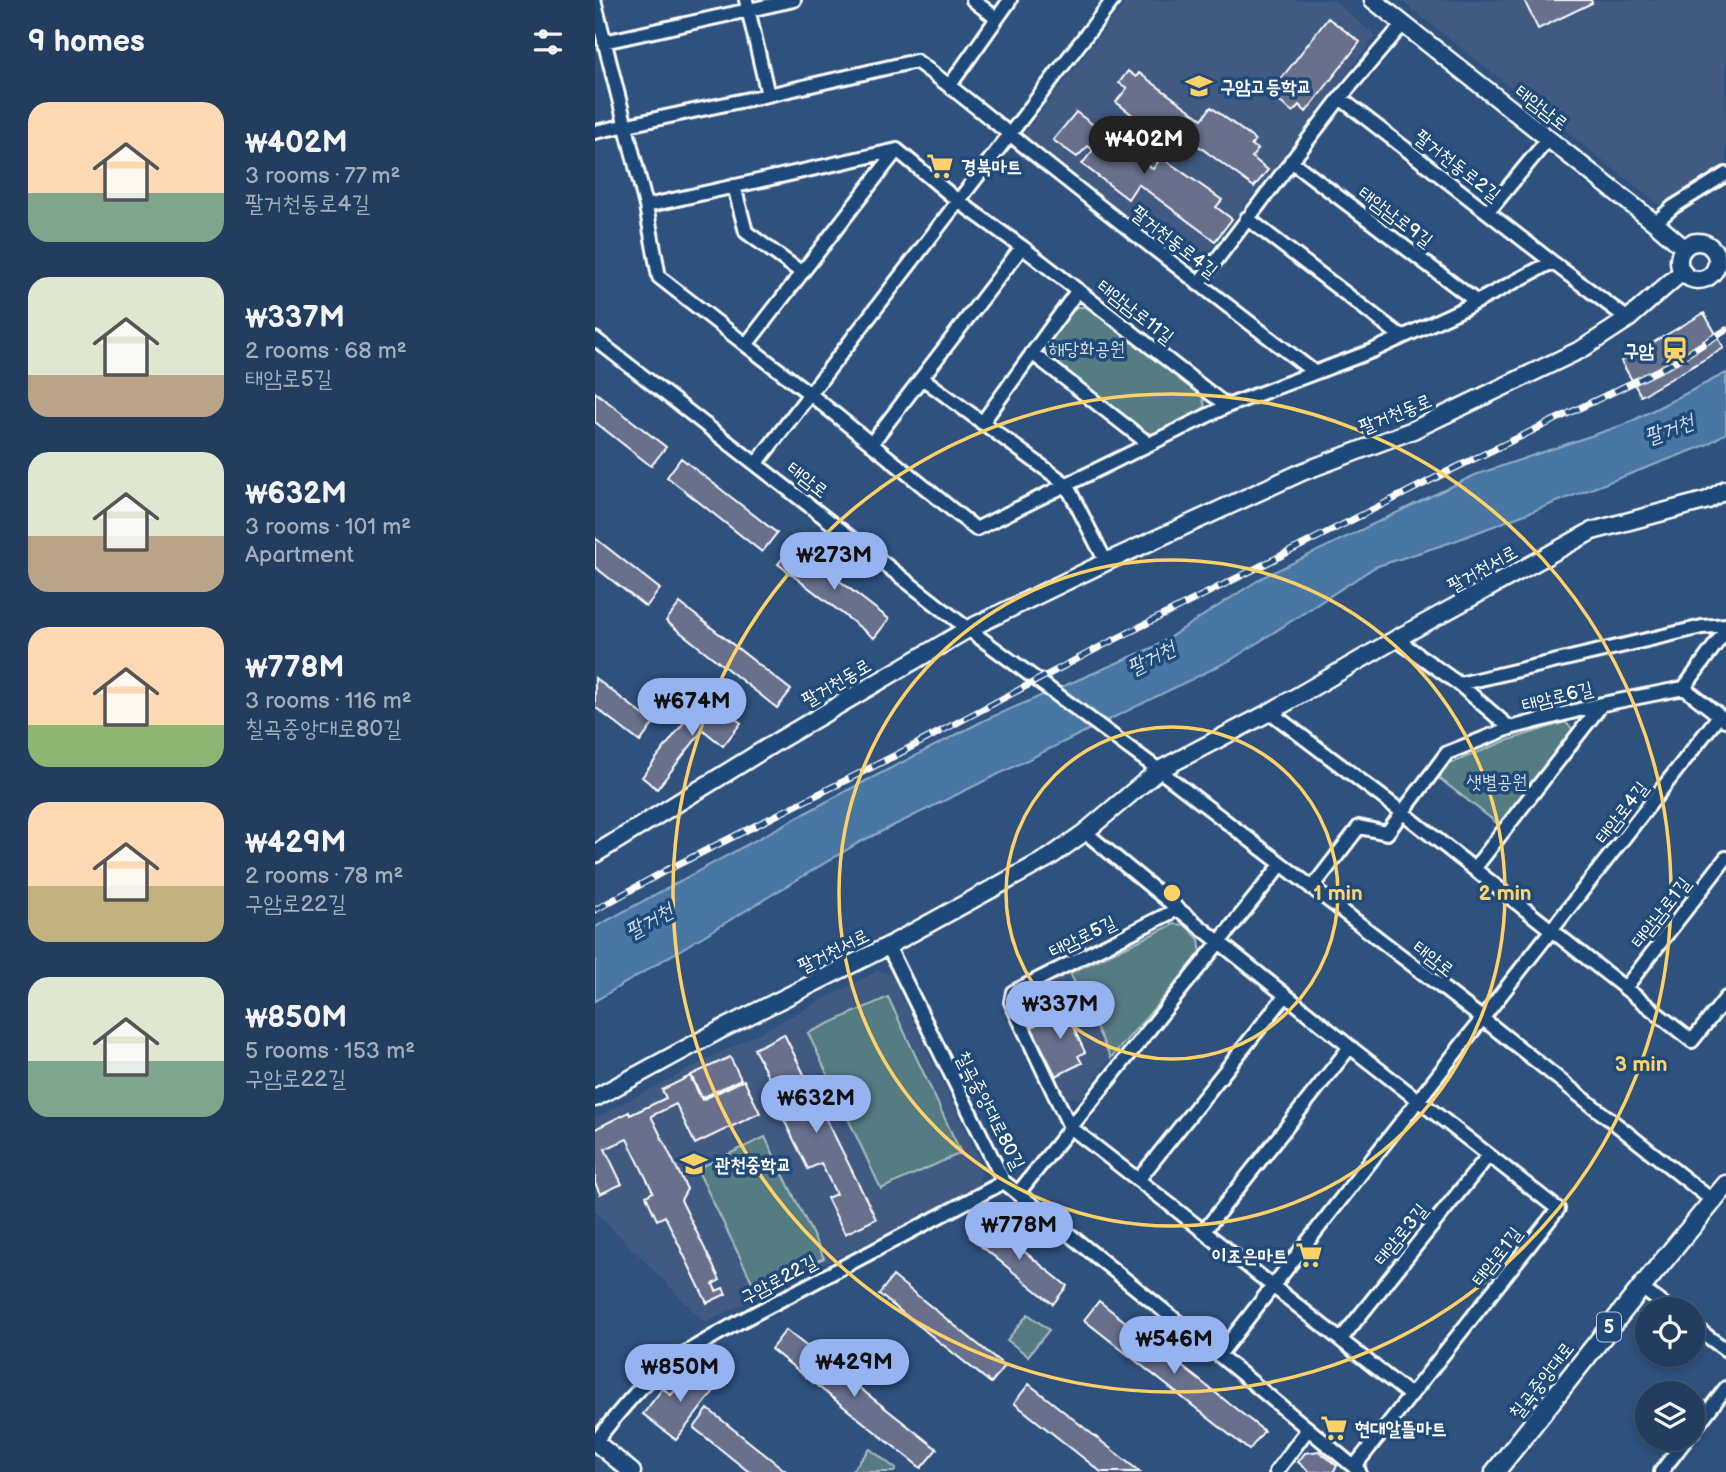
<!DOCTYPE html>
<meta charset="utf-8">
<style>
:root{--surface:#223d5e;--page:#2e4867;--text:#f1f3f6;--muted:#a2aebc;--line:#3f5673;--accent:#95b2f1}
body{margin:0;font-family:"Balsamiq Sans","Poor Story",sans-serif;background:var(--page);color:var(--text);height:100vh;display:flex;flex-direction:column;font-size:26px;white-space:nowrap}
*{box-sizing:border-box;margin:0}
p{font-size:23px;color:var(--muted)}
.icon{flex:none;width:38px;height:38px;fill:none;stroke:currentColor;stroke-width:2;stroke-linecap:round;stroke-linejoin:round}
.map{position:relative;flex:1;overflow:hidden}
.drawer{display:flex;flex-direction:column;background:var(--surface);width:595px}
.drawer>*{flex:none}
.controls{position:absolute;left:1040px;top:1297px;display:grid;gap:14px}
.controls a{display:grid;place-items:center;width:70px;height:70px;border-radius:50%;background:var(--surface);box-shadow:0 4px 10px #0003,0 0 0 2px var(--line);font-size:35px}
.price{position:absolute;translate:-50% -60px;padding:0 16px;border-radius:24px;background:var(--accent);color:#111;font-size:23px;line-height:46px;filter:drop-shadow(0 2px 4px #0008)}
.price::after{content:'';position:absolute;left:50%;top:42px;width:21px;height:16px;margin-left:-10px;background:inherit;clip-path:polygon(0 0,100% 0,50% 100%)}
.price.on{background:#222;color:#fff}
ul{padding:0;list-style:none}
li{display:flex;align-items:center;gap:21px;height:175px;padding:0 28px}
li span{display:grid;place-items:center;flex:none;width:196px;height:140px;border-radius:21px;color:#555}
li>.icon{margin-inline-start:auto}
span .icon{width:84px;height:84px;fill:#fffc;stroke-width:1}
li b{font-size:30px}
h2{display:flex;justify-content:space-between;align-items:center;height:84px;padding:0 28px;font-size:30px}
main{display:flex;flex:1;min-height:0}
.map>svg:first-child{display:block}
.built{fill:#3f5a82}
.green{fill:#547c83;stroke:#aabec1;stroke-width:2}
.water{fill:#4877a4;stroke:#91adc8;stroke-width:2}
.building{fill:#686f8c;stroke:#fff;stroke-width:2}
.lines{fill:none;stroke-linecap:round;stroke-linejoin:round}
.minor-casing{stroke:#fff;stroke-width:18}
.secondary-casing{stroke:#fff;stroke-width:21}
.primary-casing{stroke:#fff;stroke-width:23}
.minor{stroke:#1f4a7a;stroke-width:12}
.secondary{stroke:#1f4a7a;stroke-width:16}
.primary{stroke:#1f4a7a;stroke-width:18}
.rail-casing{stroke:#fff;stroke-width:7}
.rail{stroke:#1f4a7a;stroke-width:4.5;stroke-dasharray:13;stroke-linecap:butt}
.ring{fill:none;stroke:#ffd166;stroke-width:3.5}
.labels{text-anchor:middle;stroke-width:7;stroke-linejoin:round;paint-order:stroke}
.shield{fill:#1f4a7a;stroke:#bcc9d7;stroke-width:2}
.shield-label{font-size:18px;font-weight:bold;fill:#fff}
.poi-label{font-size:19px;font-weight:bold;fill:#fff;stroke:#1f4a7a;text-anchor:start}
.street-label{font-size:19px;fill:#fff;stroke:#1f4a7a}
.park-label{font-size:19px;fill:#d4dee0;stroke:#1f4a7a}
.water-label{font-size:21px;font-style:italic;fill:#d1dde8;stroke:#1f4a7a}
.centre{fill:#ffd166;stroke:#1f4a7a;stroke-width:3.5}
.ring-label{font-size:21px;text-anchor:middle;font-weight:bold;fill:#ffd166;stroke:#1f4a7a;stroke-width:7;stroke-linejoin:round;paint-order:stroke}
</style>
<main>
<section class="drawer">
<h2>9 homes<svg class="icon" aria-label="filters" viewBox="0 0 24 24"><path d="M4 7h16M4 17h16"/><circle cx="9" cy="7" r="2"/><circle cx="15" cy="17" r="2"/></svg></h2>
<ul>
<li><span style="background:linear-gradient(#ffd9b3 65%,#7fa58c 0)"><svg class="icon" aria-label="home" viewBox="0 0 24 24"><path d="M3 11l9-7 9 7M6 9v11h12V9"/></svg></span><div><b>₩402M</b><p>3 rooms · 77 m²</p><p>팔거천동로4길</p></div></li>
<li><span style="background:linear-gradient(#dfe7d0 70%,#b9a48a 0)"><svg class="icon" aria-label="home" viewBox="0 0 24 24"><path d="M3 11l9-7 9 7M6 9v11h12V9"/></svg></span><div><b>₩337M</b><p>2 rooms · 68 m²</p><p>태암로5길</p></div></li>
<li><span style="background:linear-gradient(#dfe7d0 60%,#b9a48a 0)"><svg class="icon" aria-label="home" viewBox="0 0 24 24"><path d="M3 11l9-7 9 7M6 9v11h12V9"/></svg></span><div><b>₩632M</b><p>3 rooms · 101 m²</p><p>Apartment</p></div></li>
<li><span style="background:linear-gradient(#ffd9b3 70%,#8fb573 0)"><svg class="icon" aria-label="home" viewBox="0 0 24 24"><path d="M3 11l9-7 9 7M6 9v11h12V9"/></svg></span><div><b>₩778M</b><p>3 rooms · 116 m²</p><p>칠곡중앙대로80길</p></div></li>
<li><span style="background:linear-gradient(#ffd9b3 60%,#c2b280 0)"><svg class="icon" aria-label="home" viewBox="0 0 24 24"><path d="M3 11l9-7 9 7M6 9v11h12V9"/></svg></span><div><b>₩429M</b><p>2 rooms · 78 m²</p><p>구암로22길</p></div></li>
<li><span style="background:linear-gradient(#dfe7d0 60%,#7fa58c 0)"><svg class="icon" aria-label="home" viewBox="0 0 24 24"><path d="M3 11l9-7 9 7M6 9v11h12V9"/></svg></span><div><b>₩850M</b><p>5 rooms · 153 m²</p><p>구암로22길</p></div></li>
</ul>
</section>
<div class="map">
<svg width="1131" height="1472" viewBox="0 0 1131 1472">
<rect width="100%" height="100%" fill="#2e517e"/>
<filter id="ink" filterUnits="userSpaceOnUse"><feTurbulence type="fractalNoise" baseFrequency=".0143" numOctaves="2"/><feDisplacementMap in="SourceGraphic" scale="14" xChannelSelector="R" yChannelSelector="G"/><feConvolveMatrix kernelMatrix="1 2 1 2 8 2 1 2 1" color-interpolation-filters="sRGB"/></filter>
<g filter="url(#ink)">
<path class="built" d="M 532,0 L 738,0 L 781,36 L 601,268 L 427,136 Z
M 805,0 L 1131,0 L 1131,168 L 1068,208 Z
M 283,971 L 296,974 L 387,1165 L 383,1188 L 110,1323 L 0,1211 L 0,1118 Z
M 475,973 L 516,1058 L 485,1099 L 470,1097 L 423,1006 L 426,996 Z"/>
<path class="green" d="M 478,307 L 493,307 L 607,394 L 610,407 L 562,435 L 550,432 L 455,362 L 450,346 Z
M 970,722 L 981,732 L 907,827 L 844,778 L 854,764 L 911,741 Z
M 579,924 L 590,925 L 604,939 L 606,954 L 516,1058 L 475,973 Z
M 293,997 L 366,1153 L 286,1189 L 213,1033 Z
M 170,1137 L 229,1258 L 161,1290 L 102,1169 Z
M 433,1314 L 454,1330 L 433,1356 L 412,1340 Z
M 275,1449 L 301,1469 L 299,1472 L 256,1472 Z"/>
<path class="water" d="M 1131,373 L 1131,433 L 1111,445 L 857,542 L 780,567 L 636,660 L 265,842 L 0,1001 L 0,927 L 253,790 L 390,720 L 561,646 L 668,577 L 880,475 L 1031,424 Z"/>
<path class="building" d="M 929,0 L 996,0 L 997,3 L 943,29 Z
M 733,18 L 765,42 L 711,112 L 704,105 L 698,112 L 682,100 L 688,94 L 679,88 Z
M 533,71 L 541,77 L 544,73 L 607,119 L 616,107 L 660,140 L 656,145 L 663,149 L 657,157 L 673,170 L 659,187 L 576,126 L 567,138 L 521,102 L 532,88 L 524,83 Z
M 481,112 L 558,169 L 566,157 L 627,200 L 621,207 L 637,219 L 620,241 L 543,184 L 533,199 L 487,164 L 498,150 L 493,146 L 482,157 L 458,140 Z
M 1109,313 L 1129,348 L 1046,396 L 1026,361 Z
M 0,392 L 71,447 L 56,466 L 0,422 Z
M 86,458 L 182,533 L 167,552 L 72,477 Z
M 0,538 L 65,589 L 51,607 L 0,567 Z
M 198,545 L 294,619 L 279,638 L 183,564 Z
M 85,603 L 196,690 L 182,708 L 71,621 Z
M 0,678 L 59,723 L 45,742 L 0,707 Z
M 110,695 L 146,723 L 128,746 L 108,730 L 62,789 L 47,777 Z
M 477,1007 L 485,1024 L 478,1027 L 490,1052 L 483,1056 L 487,1063 L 461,1076 L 436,1027 Z
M 189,1034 L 281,1219 L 250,1234 L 232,1198 L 241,1194 L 226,1163 L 213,1169 L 188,1118 L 201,1111 L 186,1080 L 177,1084 L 159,1049 Z
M 135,1057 L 146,1079 L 107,1098 L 96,1075 Z
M 95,1076 L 107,1100 L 149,1080 L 165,1113 L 100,1144 L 81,1104 L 56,1116 L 92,1189 L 86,1200 L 125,1280 L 118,1284 L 121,1291 L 128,1288 L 131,1294 L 112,1303 L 70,1216 L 62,1220 L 51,1196 L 58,1192 L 32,1139 L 10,1149 L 27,1184 L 5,1194 L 0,1183 L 0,1129 L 34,1112 L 35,1115 L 71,1098 L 67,1090 Z
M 389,1219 L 472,1286 L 458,1304 L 375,1237 Z
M 298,1276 L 410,1366 L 396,1383 L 284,1294 Z
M 504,1301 L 669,1431 L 654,1450 L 489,1320 Z
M 191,1330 L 342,1449 L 326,1468 L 176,1349 Z
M 101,1370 L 122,1387 L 81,1440 L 48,1414 L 68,1388 L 76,1395 L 91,1376 L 94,1379 Z
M 434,1384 L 545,1472 L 506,1472 L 419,1403 Z
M 113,1409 L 192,1472 L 154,1472 L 99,1428 Z
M 724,1451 L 742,1466 L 738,1472 L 715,1472 L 703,1462 L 710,1453 Z"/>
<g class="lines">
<defs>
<path id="minor" d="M 151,0 L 173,95
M 378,0 L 401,18
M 0,4 L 51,206 L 64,277 L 151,345
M 9,42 L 199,0
M 355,85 L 415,0
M 745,98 L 957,262 L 1033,319
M 0,132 L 173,95 L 321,61 C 367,94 410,131 454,166 C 542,236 630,304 719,372
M 696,161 L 882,302
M 139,186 L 151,232 L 206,272
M 51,206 L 302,150
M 893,212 L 953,139
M 652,218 L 807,337
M 1060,223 L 1078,207 L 1131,174
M 603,284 L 745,98 L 808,24
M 0,339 L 373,629 L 564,770 L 888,1019 L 1118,1201
M 437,353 L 554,444
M 327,378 L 471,484 L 511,562
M 632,406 L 427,247 L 363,201 L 302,150 L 151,345 L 215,394 L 381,529 L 632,406 L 777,351 L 868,309 L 957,262
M 387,423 L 483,290
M 276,444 L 427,247
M 161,464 L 518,0
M 801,639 L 864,684 L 915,728
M 864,684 L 1107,627 L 1131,625
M 1089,688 L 1130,720
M 675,712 L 807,812 L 1097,1041 L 1131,998
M 490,832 L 583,909
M 879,869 L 1007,704
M 717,888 L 764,827 L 792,833 L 852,753 L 915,728 L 1003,705 L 1089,688 L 1131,630
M 293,946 L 409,1182 L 624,1355 L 764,1471
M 1030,988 L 1131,858
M 543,1180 L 690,996
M 423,1193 L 686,865
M 609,1231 L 755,1047
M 1046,1288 L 1075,1309
M 1097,1325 L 1131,1350
M 746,1339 L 893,1156
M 624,1355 L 1124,716
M 1097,1432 L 1131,1388
M 0,1442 C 17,1421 34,1398 54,1380 C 80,1357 112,1340 142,1323 L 409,1182
M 759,1467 L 963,1209 L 755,1047 L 583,909 L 418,992 L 416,1002 L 475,1127 L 578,1207 L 815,1395
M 681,1472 L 713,1429
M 1066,1472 L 1092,1438"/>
<path id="secondary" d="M 778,0 L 1060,223 L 1089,248
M1084 261a19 19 0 1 1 38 0a19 19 0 1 1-38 0Z
M 0,854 L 186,739 L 373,629 L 511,562 L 707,472 L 818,430 L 987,349 L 1033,319 L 1087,272
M 0,1098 L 127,1029 L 293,946 L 455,857 L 490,832 L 564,770 L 675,712 L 801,639 L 997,531 L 1113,500 L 1131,489
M 0,1442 L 37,1472"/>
<path id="primary" d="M 900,1472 L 1046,1288 L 1131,1185"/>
</defs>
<use href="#minor" class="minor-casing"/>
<use href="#secondary" class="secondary-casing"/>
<use href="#primary" class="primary-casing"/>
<use href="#minor" class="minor"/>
<use href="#secondary" class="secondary"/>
<use href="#primary" class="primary"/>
<defs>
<path id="rail" d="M 0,910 L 70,871 L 303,754 L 503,648 L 856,470 L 1074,365 L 1131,330"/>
</defs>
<use href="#rail" class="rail-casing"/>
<use href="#rail" class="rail"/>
</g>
</g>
<g class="ring">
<circle cx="577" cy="893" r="166"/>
<circle cx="577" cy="893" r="333"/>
<circle cx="577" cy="893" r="499"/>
</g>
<defs>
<symbol id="school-bare" viewBox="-9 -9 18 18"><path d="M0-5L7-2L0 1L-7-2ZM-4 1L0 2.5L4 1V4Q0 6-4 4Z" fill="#ffd166" stroke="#1f4a7a" stroke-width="2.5" paint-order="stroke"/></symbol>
<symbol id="supermarket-bare" viewBox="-9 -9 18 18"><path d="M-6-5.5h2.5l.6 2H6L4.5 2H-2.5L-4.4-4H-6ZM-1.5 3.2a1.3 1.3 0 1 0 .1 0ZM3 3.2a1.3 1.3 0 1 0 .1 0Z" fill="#ffd166" stroke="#1f4a7a" stroke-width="2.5" paint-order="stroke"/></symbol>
<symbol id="station-bare" viewBox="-9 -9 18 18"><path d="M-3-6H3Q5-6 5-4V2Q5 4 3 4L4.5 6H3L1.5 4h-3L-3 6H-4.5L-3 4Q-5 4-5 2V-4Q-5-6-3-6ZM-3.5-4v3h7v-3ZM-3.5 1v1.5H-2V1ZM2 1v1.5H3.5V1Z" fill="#ffd166" stroke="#1f4a7a" stroke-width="2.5" paint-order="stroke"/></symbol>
</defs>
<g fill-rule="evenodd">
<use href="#school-bare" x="585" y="67" width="38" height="38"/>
<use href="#supermarket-bare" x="326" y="147" width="38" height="38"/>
<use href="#station-bare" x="1061" y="331" width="38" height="38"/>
<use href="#school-bare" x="80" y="1145" width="38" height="38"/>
<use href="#supermarket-bare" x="695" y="1236" width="38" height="38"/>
<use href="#supermarket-bare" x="720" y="1409" width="38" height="38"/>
</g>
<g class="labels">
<rect class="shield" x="1002" y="1312.5" width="24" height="29" rx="5"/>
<g class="shield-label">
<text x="1014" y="1333">5</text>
</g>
<g class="poi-label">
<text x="625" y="93">구암고등학교</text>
<text x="366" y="173">경북마트</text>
<text x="1059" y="357" text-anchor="end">구암</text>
<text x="120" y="1171">관천중학교</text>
<text x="693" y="1262" text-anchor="end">이조은마트</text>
<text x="760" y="1435">현대알뜰마트</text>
</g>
<g class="street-label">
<text transform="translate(947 107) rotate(38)" y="7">태암남로</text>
<text transform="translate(863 165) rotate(38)" y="7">팔거천동로2길</text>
<text transform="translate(801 216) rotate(37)" y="7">태암남로9길</text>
<text transform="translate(580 241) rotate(38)" y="7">팔거천동로4길</text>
<text transform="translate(541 311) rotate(38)" y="7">태암남로11길</text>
<text transform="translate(800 413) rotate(-22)" y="7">팔거천동로</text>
<text transform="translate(213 479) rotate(38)" y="7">태암로</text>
<text transform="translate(887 568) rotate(-29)" y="7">팔거천서로</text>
<text transform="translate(241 682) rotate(-30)" y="7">팔거천동로</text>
<text transform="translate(962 696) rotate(-14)" y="7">태암로6길</text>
<text transform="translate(1026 812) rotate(-52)" y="7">태암로4길</text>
<text transform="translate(1065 912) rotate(-52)" y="7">태암남로1길</text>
<text transform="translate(487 936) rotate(-26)" y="7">태암로5길</text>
<text transform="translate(238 950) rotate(-26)" y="7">팔거천서로</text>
<text transform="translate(839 958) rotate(38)" y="7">태암로</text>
<text transform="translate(396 1110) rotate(63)" y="7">칠곡중앙대로80길</text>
<text transform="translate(805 1234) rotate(-51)" y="7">태암로3길</text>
<text transform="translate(901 1256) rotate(-52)" y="7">태암로1길</text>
<text transform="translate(183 1279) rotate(-28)" y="7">구암로22길</text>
<text transform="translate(946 1380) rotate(-52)" y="7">칠곡중앙대로</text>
</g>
<g class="park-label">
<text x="492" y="355">해당화공원</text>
<text x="902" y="788">샛별공원</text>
</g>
<g class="water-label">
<text transform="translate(1074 429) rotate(-20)" y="7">팔거천</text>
<text transform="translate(556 658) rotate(-27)" y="7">팔거천</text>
<text transform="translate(54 921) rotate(-29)" y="7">팔거천</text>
</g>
</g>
<circle cx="577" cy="893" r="10" class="centre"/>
<g class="ring-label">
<text x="743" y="900">1 min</text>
<text x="910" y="900">2 min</text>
<text x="1046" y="1071">3 min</text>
</g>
</svg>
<div class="controls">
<a><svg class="icon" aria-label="locate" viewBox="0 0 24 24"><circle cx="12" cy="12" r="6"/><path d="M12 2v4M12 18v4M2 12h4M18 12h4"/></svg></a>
<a><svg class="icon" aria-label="layers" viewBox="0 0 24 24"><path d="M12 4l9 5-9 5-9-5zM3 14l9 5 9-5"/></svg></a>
</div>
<b class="price on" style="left:549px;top:176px">₩402M</b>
<b class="price" style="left:239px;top:592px">₩273M</b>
<b class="price" style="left:97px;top:738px">₩674M</b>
<b class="price" style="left:465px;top:1041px">₩337M</b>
<b class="price" style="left:221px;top:1135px">₩632M</b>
<b class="price" style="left:424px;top:1262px">₩778M</b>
<b class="price" style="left:579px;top:1376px">₩546M</b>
<b class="price" style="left:259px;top:1399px">₩429M</b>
<b class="price" style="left:85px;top:1404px">₩850M</b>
</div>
</main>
